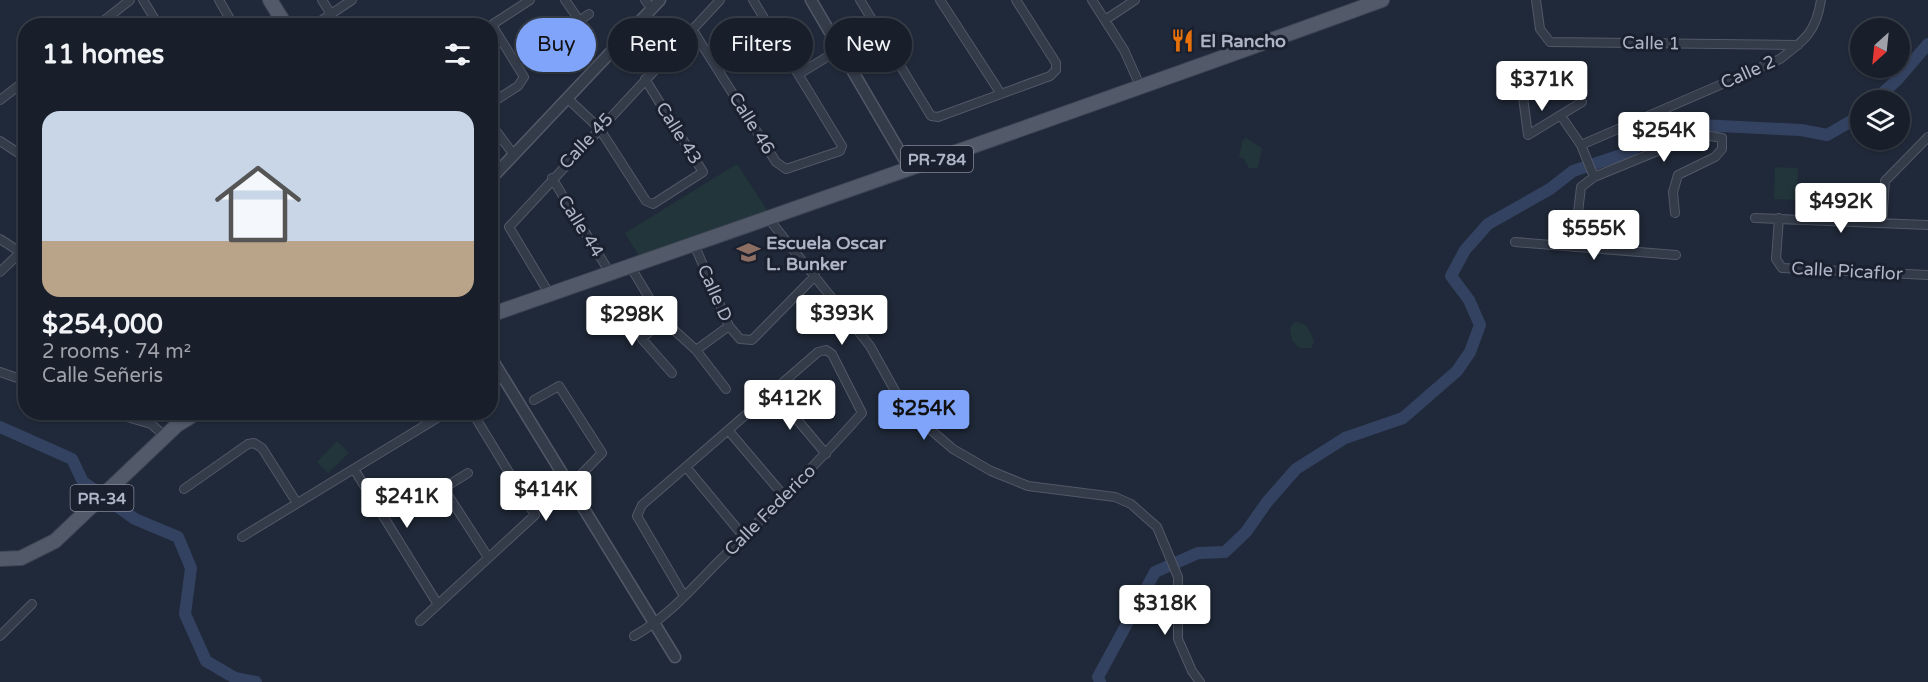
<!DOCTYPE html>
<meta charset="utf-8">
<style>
:root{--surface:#181f2b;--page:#212733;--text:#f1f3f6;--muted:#9fa2a9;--line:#363d47;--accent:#80a4f9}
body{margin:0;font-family:"Varela Round",sans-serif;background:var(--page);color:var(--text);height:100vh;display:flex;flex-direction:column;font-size:22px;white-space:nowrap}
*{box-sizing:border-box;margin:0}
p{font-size:20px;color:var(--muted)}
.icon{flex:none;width:33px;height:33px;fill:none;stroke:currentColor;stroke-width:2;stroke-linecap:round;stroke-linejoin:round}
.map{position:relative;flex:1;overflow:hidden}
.panel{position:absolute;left:18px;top:18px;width:480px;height:402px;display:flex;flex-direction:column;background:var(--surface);border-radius:24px;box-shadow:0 2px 4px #0004,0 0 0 2px var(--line)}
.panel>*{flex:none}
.top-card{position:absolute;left:516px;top:18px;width:570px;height:54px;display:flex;gap:12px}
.needle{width:39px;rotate:207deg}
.buttons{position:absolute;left:1850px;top:18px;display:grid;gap:12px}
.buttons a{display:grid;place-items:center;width:60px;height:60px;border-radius:50%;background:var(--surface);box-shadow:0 2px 4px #0004,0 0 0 2px var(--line);font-size:30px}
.price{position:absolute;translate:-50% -51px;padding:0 14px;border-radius:6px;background:#fff;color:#222;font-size:20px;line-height:39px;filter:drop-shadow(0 2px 3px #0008)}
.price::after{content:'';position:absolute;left:50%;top:36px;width:18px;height:14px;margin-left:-9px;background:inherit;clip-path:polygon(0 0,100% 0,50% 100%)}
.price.on{background:var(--accent);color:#111}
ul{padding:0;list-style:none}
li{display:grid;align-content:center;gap:12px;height:318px;padding:0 24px}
li span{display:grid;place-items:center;height:186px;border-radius:18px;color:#555}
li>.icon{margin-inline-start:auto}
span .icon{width:108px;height:108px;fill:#fffc;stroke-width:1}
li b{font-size:26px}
h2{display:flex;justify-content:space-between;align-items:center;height:72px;padding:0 24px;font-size:26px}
.tag{padding:0 21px;border-radius:27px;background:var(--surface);box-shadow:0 2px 4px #0004,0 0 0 2px var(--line);font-size:21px;line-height:54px}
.tag.on{background:var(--accent);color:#111}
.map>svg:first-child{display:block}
.green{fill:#22353a}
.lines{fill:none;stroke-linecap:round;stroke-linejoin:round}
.river{stroke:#344261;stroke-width:12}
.minor-casing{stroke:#525867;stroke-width:10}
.tertiary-casing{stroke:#525867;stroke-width:13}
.primary-casing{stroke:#3d4453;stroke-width:16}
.minor{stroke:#343b49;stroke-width:8}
.tertiary{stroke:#343b49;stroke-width:10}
.primary{stroke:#525a69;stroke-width:14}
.labels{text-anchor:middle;stroke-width:6;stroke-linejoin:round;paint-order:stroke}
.shield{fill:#1a202e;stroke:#828898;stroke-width:1.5}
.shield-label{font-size:16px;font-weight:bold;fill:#afb5c6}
.poi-label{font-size:18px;font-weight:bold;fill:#afb5c6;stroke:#1a202e;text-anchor:start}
.street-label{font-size:18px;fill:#afb5c6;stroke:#1a202e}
</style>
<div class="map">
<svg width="1928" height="682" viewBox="0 0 1928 682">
<rect width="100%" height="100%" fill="#202939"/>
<path class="green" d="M 1246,138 L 1262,148 L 1258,168 L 1249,168 L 1244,159 L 1239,157 L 1242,145 L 1241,142 Z
M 737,164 L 769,213 L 639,256 L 625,233 Z
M 1775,167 L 1798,168 L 1797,200 L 1774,199 Z
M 1294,322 C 1307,322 1310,330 1314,342 L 1311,348 L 1299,348 L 1292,341 L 1290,328 Z
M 337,441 L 349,453 L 328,473 L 317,462 Z"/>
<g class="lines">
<path class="river" d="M 1875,100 L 1897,80 L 1928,44
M 0,427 L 72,459 L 83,482 L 135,519 L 178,537 L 191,568 L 185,614 L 206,661 L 235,678 L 256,682
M 1100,682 L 1098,677 L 1155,572 L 1198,553 L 1225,552 L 1246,532 L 1267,502 L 1296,469 L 1345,438 L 1403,418 L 1457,371 L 1470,352 L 1480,325 L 1469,300 L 1451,276 L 1465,250 L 1488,224 L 1550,189 L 1573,171 L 1630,152 L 1653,133 L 1699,125 L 1801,130 L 1827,135 L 1860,116"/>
<defs>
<path id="minor" d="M 143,0 L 159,26
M 219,0 L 234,26
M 322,0 L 331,14
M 565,0 L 579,20
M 645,0 L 652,9
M 860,0 L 931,116 L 938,117 L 1050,76 L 1056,70 L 1056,63 L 1016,0
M 940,0 L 1001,94
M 1092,0 L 1124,50 L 1141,88
M 1536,0 L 1540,29 L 1550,42 L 1798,45
M 1105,20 L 1135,0
M 97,26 L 130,0
M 313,26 L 352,0
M 490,26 L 530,0
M 692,29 L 776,162 L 786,169 L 840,151 L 842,146 L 753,0
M 553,39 L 589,14
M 799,74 L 876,27
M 1521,82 L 1528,135 L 1582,102
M 567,98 L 599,128 L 646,201 L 653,204 L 703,172 L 645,79
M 0,100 L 26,80
M 490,104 L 518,86 L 524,77 L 492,25
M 1561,116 L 1581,145 L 1594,177
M 490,123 L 514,155
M 0,141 L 26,158
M 1581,145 L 1780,59 C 1805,40 1816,32 1821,0
M 552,178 L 610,273
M 768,218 L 870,346 L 904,407 L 953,449 L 991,471 L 1028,486 L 1115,497 L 1131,504 L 1157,527 L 1178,577 L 1178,639 L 1192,671 L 1200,682
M 1755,218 L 1928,225
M 1779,218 L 1776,259 L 1782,268 L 1928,275
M 1826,220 L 1827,190
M 1882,223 L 1885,181 L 1928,137
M 0,239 L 20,252
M 1515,242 L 1676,255
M 694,244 L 729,326 L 740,339 L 752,340 L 815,276
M 1574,247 L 1581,187 L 1594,177 L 1699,134 L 1722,138 L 1722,149 L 1715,157 L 1678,175 L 1673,192 L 1675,213
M 630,266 L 662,319 L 696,350 L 726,389
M 0,272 L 26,247
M 550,295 L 509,227 L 720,0
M 662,319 L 642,339 L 672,373
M 696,350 L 729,326
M 0,372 L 26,381
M 490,385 L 503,376
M 773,391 L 826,454
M 534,400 L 559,386 L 602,453 L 570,486
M 110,412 L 151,424 L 165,436
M 289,413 L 290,412
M 728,430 L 784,496
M 686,467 L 744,537
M 354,469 L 437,603
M 184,489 L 248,444 L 254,443 L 262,448 L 297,503
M 444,489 L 488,557
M 416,505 L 468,473
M 242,537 L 447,412
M 420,621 L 535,515 L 472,412
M 0,636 L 32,604
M 634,636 C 667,618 692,588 719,561 C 768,513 817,464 862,413 L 832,354 L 826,350 L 818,352 L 642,505 L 637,516 L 684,596"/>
<path id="tertiary" d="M 811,0 L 910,169
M 490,180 L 660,0
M 490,356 L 675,657"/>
<path id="primary" d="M 270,0 L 286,26
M 490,315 C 788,211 1086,108 1382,0
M 0,559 L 21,558 L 55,541 L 177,425 L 198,412"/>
</defs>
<use href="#minor" class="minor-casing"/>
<use href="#tertiary" class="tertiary-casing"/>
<use href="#primary" class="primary-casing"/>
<use href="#minor" class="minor"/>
<use href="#tertiary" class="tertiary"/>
<use href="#primary" class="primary"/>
</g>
<defs>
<symbol id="restaurant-bare" viewBox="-9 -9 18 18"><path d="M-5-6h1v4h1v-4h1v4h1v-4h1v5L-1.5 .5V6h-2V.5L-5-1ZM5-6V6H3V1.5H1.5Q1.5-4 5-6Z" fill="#e8710a" stroke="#1a202e" stroke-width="2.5" paint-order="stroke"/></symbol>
<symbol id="school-bare" viewBox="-9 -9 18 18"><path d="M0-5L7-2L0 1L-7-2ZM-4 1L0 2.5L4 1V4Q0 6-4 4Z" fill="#8d6e63" stroke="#1a202e" stroke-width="2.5" paint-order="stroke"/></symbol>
</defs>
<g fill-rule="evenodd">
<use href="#restaurant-bare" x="1166" y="24" width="33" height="33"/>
<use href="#school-bare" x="732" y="236" width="33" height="33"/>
</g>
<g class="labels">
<g class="shield">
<rect x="901" y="146" width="72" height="26" rx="4.5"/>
<rect x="70.5" y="485" width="63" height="26" rx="4.5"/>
</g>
<g class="shield-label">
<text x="937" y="165">PR-784</text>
<text x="102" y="504">PR-34</text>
</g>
<g class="poi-label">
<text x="1200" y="47">El Rancho</text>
<text x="766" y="249">Escuela Oscar<tspan x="766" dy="21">L. Bunker</tspan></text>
</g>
<g class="street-label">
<text transform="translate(1651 43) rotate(1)" y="6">Calle 1</text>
<text transform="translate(1748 72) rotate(-24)" y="6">Calle 2</text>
<text transform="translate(752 123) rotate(58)" y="6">Calle 46</text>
<text transform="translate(679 133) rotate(58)" y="6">Calle 43</text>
<text transform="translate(586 141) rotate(-47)" y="6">Calle 45</text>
<text transform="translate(581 226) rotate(58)" y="6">Calle 44</text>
<text transform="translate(1847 271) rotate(3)" y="6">Calle Picaflor</text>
<text transform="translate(715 293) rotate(66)" y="6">Calle D</text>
<text transform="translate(770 510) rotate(-45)" y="6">Calle Federico</text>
</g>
</g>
</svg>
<div class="buttons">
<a><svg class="needle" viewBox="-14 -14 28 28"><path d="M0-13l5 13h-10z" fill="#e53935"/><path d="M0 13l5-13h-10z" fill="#9fa2a9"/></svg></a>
<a><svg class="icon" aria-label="layers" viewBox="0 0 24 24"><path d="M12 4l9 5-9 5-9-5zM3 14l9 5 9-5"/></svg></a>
</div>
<b class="price" style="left:1542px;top:112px">$371K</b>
<b class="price" style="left:1664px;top:163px">$254K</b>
<b class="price" style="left:1841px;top:234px">$492K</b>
<b class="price" style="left:1594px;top:261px">$555K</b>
<b class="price" style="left:842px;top:346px">$393K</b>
<b class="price" style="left:632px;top:347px">$298K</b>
<b class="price" style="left:790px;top:431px">$412K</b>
<b class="price on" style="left:924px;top:441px">$254K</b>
<b class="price" style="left:546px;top:522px">$414K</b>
<b class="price" style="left:407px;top:529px">$241K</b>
<b class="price" style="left:1165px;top:636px">$318K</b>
<div class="top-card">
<a class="tag on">Buy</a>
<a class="tag">Rent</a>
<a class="tag">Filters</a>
<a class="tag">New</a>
</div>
<section class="panel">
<h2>11 homes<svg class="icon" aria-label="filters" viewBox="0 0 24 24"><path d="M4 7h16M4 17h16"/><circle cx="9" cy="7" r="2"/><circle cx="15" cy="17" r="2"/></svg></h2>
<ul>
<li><span style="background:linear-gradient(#c9d6e8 70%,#b9a48a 0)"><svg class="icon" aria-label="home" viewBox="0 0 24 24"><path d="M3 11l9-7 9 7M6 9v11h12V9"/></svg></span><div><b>$254,000</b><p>2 rooms · 74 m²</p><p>Calle Señeris</p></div></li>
</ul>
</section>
</div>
